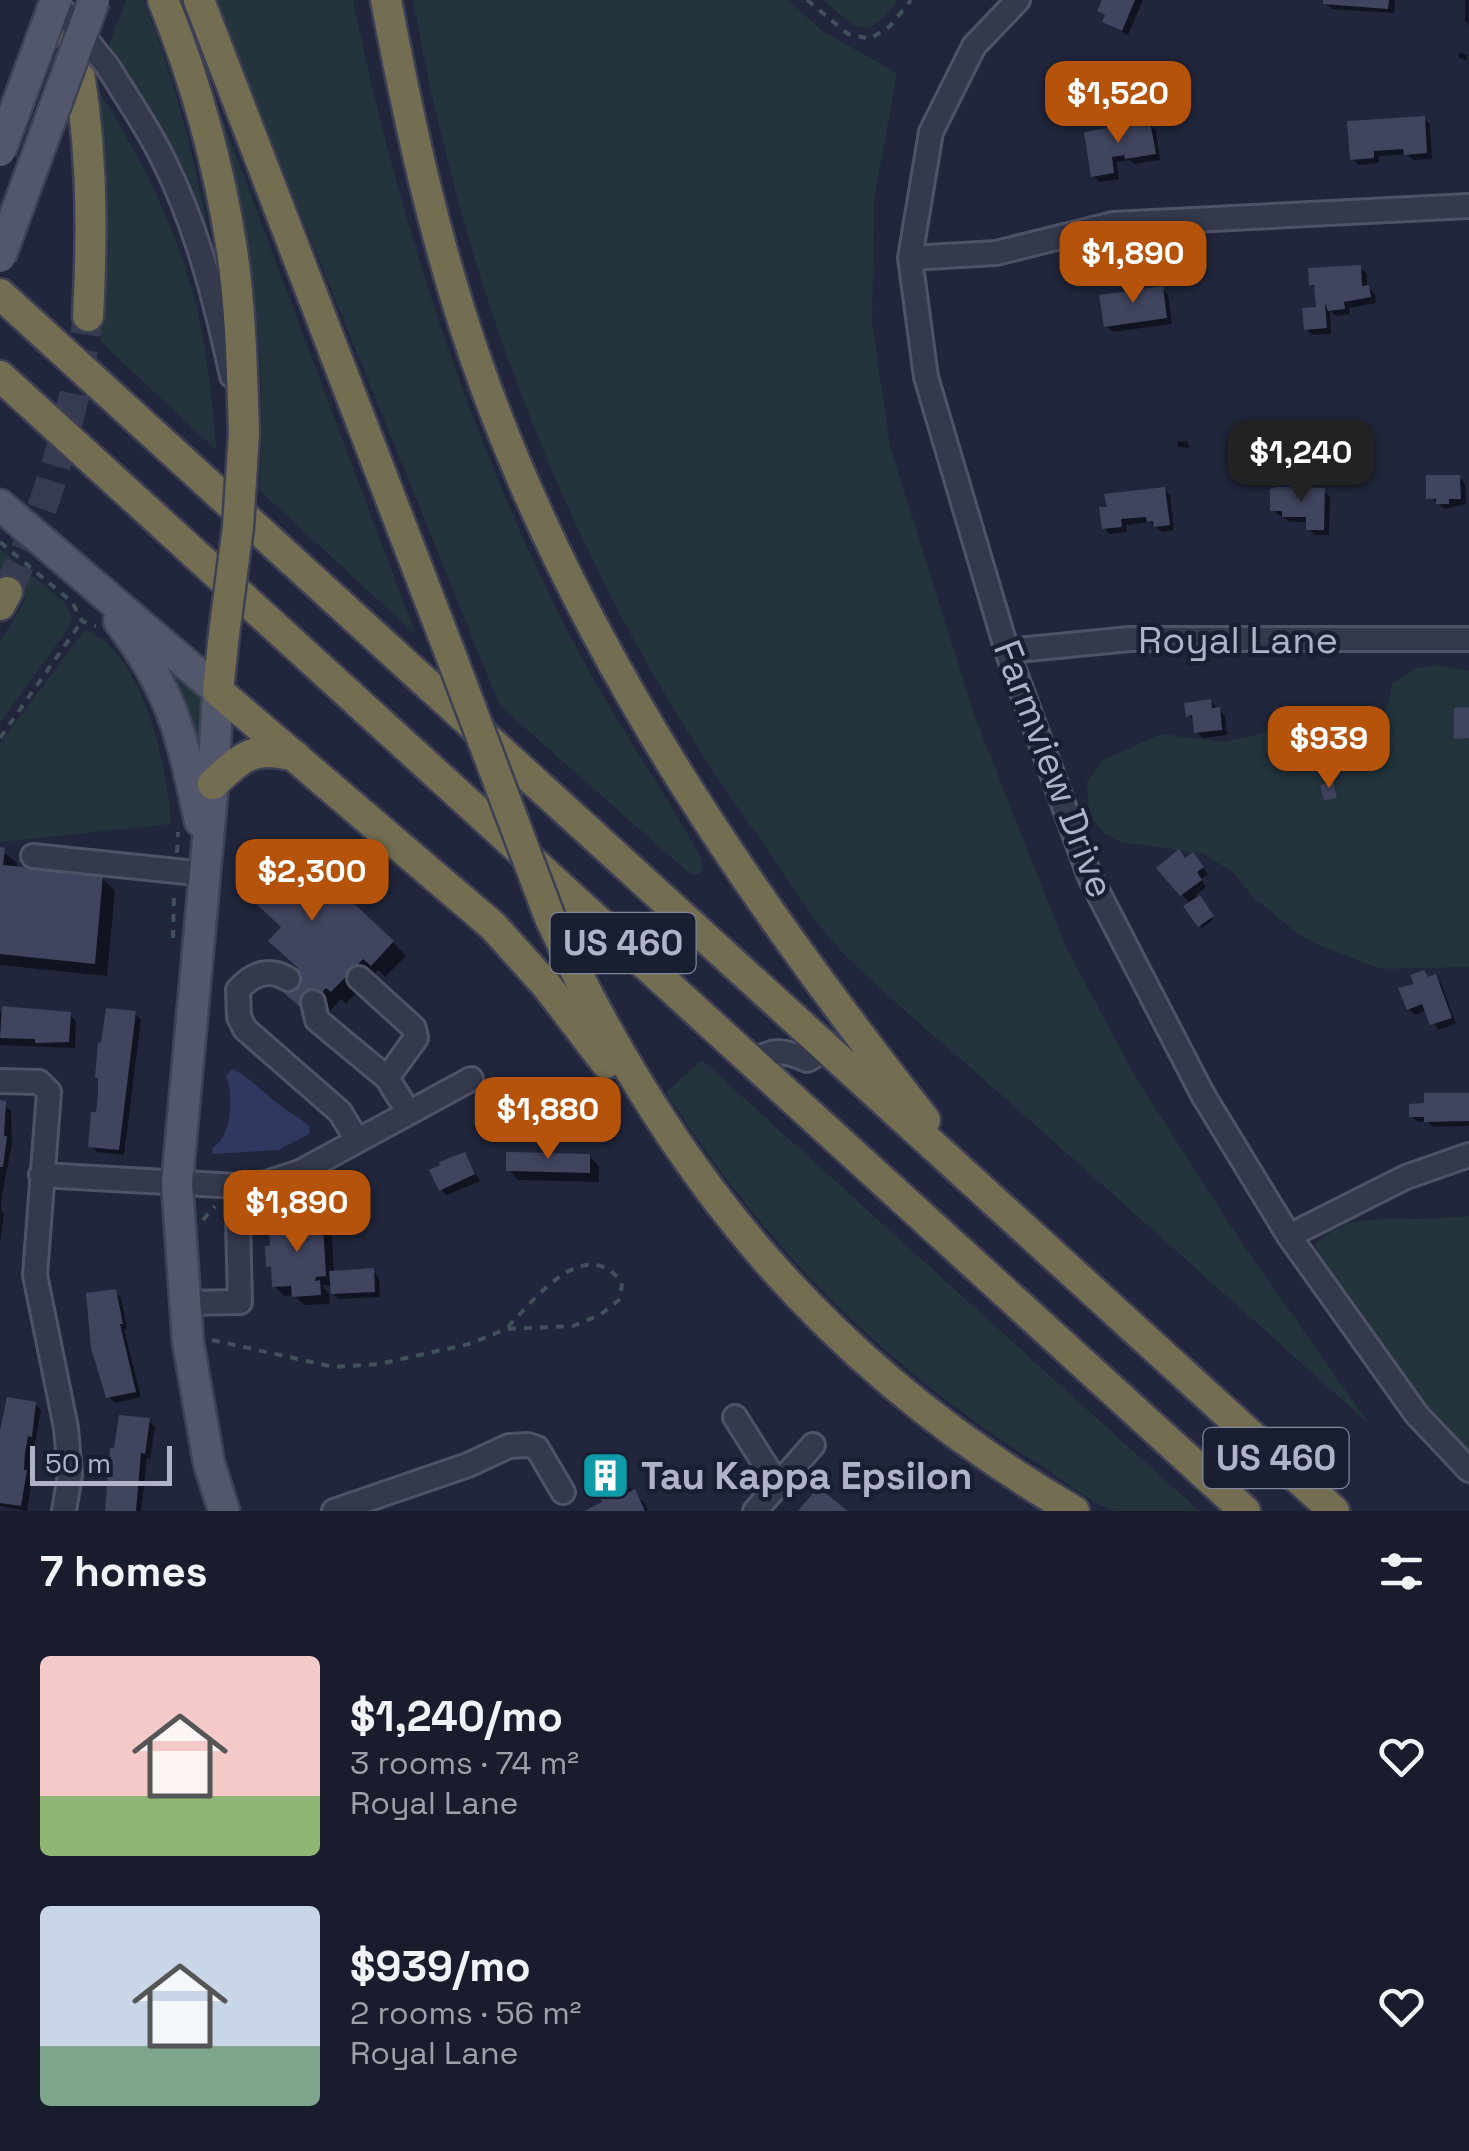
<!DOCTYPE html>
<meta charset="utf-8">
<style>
:root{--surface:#191c2d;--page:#222535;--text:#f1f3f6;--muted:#9fa1aa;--accent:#b45309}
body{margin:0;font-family:"Space Grotesk",sans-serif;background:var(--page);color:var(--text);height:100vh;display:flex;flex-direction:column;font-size:38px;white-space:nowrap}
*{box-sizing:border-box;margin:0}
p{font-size:32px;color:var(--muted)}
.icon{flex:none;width:55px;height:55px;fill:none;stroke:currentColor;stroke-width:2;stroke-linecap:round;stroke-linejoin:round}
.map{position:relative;height:1511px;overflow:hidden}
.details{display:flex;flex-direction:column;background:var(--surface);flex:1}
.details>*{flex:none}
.scale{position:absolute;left:30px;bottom:25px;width:142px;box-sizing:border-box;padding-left:10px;border:5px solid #b0b3c8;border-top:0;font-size:28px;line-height:35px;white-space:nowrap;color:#b0b3c8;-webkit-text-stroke:8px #1a1e31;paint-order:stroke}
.price{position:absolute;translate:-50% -85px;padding:0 22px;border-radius:20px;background:var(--accent);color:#fff;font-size:32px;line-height:65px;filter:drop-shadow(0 2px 5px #0008)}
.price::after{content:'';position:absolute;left:50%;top:60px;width:30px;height:22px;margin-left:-15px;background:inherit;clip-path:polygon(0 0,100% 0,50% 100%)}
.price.selected{background:#222;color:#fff}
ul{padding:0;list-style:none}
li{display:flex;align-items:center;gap:30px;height:250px;padding:0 40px}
li span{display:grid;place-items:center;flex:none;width:280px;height:200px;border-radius:10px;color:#555}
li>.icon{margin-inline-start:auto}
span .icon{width:120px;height:120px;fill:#fffc;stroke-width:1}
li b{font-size:42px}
h2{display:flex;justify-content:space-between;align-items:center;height:120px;padding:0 40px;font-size:42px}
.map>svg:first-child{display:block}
.green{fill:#23343d}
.water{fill:#303860}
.shadow{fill:#0007}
.building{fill:#40445e}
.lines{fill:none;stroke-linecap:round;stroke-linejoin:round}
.highway-tunnel{stroke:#363b51;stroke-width:30;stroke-dasharray:30 15;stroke-linecap:butt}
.minor-casing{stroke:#505367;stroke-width:28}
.major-casing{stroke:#3e4255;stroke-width:35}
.highway-casing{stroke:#3d4054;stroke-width:35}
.path{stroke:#41515a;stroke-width:4;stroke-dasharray:8 8;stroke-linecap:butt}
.minor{stroke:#35394c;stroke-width:22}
.major{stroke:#53576c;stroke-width:30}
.highway{stroke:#736e51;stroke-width:30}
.minor-bridge-casing{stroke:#505367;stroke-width:28;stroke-linecap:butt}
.major-bridge-casing{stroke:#3e4255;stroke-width:35;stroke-linecap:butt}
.highway-bridge-casing{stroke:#3d4054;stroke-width:35;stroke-linecap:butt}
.minor-bridge{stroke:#35394c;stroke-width:22}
.major-bridge{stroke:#53576c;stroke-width:30}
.highway-bridge{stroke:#736e51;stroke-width:30}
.labels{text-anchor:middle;stroke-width:9;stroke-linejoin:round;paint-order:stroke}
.shield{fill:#1a1e31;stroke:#83869b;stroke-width:2.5}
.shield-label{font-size:35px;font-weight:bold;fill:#b0b3c8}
.street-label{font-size:38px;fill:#b0b3c8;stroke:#1a1e31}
.poi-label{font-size:38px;font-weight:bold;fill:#b0b3c8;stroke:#1a1e31;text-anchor:start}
</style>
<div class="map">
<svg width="1469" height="1511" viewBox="0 0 1469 1511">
<rect width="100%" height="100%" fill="#21263c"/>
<path class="green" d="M 126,0 L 143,0 C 177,83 197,170 214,258 L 177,155 L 109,45 Z
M 214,0 L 353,0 C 398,217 466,430 566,628 C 606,707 657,779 700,856 L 703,870 L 697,875 L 689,873 L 500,706 Z
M 413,0 L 788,0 L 822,31 L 897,73 L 874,200 L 872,322 L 890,446 L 973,712 L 1065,945 L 1137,1080 L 1240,1240 L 1369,1424 C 1251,1318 1132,1211 1013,1105 C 956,1054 895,1005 841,951 C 811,919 784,873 758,836 C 578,588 467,301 413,0 Z
M 823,0 L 898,0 L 883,18 L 869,28 L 853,25 Z
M 100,92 C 149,170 188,252 204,343 C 210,378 213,415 217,451 L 100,341 L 109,255 Z
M 218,108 L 416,635 L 259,490 C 268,358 252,235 218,108 Z
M 0,549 L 64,602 L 72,617 L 69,627 L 0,723 L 0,642 L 26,597 L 0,582 Z
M 85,630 C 144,651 168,770 171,824 L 0,842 L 0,743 Z
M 151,653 L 199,694 L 206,709 L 200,787 Z
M 1438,665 L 1469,671 L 1469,967 L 1381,969 L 1321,946 L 1300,935 L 1254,898 L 1234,873 L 1204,854 L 1121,842 L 1104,833 L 1089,816 L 1087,781 L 1103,760 L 1161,734 L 1224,742 L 1260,734 L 1296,710 L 1376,723 L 1388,706 L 1392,684 L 1415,668 Z
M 702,1060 L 1199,1511 C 1173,1511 1142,1511 1116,1511 C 1097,1508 1062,1479 1045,1468 C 891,1373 763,1246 666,1092 Z
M 1469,1216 L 1469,1454 L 1398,1371 L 1317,1260 L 1316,1244 C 1345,1215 1375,1220 1413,1219 C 1432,1219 1450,1217 1469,1216 Z"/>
<path class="water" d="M 232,1069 C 251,1078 261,1091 277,1103 C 288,1112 300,1117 310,1127 L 309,1134 L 278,1150 L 212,1154 L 213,1147 C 232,1137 234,1095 226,1076 Z"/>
<path class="shadow" d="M 1105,0 L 1143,0 L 1128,35 L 1105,22 L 1107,17 L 1100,11 Z
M 1325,0 L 1395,0 L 1394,13 L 1331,9 Z
M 1465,0 L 1469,0 L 1469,25 L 1465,21 Z
M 1459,52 L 1467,55 L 1467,61 L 1459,58 Z
M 1424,118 L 1430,125 L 1432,159 L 1413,160 L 1407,154 L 1379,156 L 1379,163 L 1359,165 L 1353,159 Z
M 1149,124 L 1156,130 L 1160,160 L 1134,164 L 1130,160 L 1117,162 L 1119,179 L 1099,182 L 1093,176 L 1087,134 Z
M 1360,268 L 1367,274 L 1367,286 L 1375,294 L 1376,303 L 1349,308 L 1350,314 L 1336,316 L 1330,310 L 1331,334 L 1312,335 L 1306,329 L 1318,309 L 1317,291 L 1311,284 Z
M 1162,289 L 1168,295 L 1172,324 L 1113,332 L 1106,326 Z
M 1187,441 L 1190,448 L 1178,447 L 1177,442 Z
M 1459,477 L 1465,484 L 1466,504 L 1445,509 L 1429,497 Z
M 1164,489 L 1170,495 L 1174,530 L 1162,532 L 1150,522 L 1126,525 L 1127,532 L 1110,534 L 1104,528 Z
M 1324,491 L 1330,497 L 1329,535 L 1315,535 L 1309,529 L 1309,522 L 1290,522 L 1272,510 Z
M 1210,701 L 1225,716 L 1227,735 L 1203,738 L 1196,732 L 1195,722 L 1189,715 Z
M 1369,713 L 1376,719 L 1377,745 L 1347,746 L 1341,740 Z
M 0,850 L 17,863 L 17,869 L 102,878 L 115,891 L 107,976 L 0,965 Z
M 1199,862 L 1208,874 L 1201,879 L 1206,887 L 1196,895 L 1214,919 L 1202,928 L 1187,907 L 1191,904 L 1182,895 Z
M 284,927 L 393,942 L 406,956 L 385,977 L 378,970 L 346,1004 L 341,999 L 319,1023 Z
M 1435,977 L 1441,983 L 1456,1024 L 1438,1030 L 1427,1010 L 1415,1015 L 1409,1009 L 1418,985 Z
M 0,1012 L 69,1015 L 76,1021 L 75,1048 L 0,1045 Z
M 135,1014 L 141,1020 L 124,1155 L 97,1152 L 91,1146 L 98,1115 Z
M 1469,1094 L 1469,1126 L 1433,1127 L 1428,1122 L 1418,1122 L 1411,1116 Z
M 0,1103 L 11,1110 L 12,1144 L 2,1195 L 1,1210 L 4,1214 L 0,1244 Z
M 465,1155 L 480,1181 L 447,1195 L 441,1189 Z
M 589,1156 L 599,1166 L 599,1182 L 518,1180 L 509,1170 Z
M 310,1214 L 332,1236 L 334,1273 L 373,1271 L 379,1277 L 380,1297 L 339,1299 L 333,1293 L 333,1285 L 322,1285 L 329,1293 L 330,1304 L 304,1305 L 294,1295 L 284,1296 L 275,1286 L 274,1271 L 269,1266 L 291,1226 Z
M 115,1292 L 121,1298 L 127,1329 L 124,1330 L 141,1397 L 115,1403 L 108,1396 Z
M 35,1404 L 41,1410 L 29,1476 L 32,1479 L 27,1511 L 0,1506 L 0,1434 Z
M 149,1421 L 155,1427 L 150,1459 L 147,1458 L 141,1511 L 107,1511 Z
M 610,1455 L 620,1465 L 633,1493 L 644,1502 L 648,1511 L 590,1511 L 606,1503 Z"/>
<path class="building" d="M 1102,0 L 1135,0 L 1122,31 L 1102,22 L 1105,15 L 1097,11 Z
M 1323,0 L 1389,0 L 1388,9 L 1323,4 Z
M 1425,116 L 1427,153 L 1404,155 L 1403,149 L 1374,151 L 1374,158 L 1350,160 L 1347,121 Z
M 1150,121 L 1156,154 L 1125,159 L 1124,155 L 1112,157 L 1114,173 L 1091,177 L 1084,132 Z
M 1361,265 L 1362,286 L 1369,285 L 1371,297 L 1344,302 L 1345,309 L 1328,311 L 1325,303 L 1327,328 L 1304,330 L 1302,308 L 1316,307 L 1314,285 L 1309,285 L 1308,268 Z
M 1163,286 L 1167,318 L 1104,327 L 1099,295 Z
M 1426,475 L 1460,475 L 1461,499 L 1449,499 L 1449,504 L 1436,504 L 1436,499 L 1426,499 Z
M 1165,487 L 1170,525 L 1154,527 L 1153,521 L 1147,522 L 1146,517 L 1121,519 L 1122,527 L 1102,529 L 1099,507 L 1107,507 L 1104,494 Z
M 1278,487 L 1325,488 L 1324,530 L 1306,530 L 1306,517 L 1282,517 L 1282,511 L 1270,511 L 1270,489 Z
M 1211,699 L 1212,708 L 1220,707 L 1222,730 L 1194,733 L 1192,715 L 1186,717 L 1184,703 Z
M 1469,707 L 1469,738 L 1454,739 L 1454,708 Z
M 1370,710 L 1372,740 L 1339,742 L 1335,712 Z
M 1333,782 L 1337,798 L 1324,800 L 1320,785 Z
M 284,838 L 394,941 L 371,966 L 363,959 L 331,992 L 326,988 L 304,1011 L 279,988 L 298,968 L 268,941 L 281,927 L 238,887 Z
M 0,847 L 5,848 L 3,865 L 103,875 L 95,964 L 0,954 Z
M 1179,849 L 1185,858 L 1193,852 L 1204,867 L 1197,872 L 1202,880 L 1180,896 L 1156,868 Z
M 1200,895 L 1214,916 L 1198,927 L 1183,906 Z
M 1424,970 L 1428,977 L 1436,974 L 1452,1018 L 1430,1025 L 1422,1004 L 1407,1010 L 1398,988 L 1414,984 L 1410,975 Z
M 2,1006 L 71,1012 L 69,1042 L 35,1043 L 35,1039 L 0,1038 Z
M 106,1008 L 136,1011 L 119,1150 L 88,1147 L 91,1112 L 96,1112 L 98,1095 L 98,1078 L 95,1078 L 98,1042 L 101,1043 Z
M 1424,1093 L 1469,1093 L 1469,1121 L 1424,1122 L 1424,1117 L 1409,1117 L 1409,1104 L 1424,1103 Z
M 0,1100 L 6,1101 L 4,1136 L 7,1136 L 3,1167 L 0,1167 Z
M 465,1152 L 475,1174 L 439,1191 L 429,1170 L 440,1165 L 439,1162 Z
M 506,1152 L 590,1154 L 590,1173 L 506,1171 Z
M 311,1212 L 311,1224 L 323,1224 L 326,1276 L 316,1277 L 315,1281 L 320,1280 L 321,1295 L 292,1297 L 291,1286 L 272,1287 L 271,1267 L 266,1267 L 265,1246 L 270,1246 L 269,1225 L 288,1223 L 286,1213 Z
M 374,1268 L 375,1292 L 331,1294 L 329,1271 Z
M 116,1289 L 123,1324 L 120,1324 L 136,1392 L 106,1398 L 91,1348 L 86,1293 Z
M 7,1397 L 36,1402 L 32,1437 L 28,1436 L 25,1453 L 24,1470 L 27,1470 L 21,1506 L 0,1503 L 0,1431 Z
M 119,1415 L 150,1418 L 145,1454 L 141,1453 L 136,1511 L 105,1511 L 110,1448 L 114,1448 Z
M 611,1452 L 629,1492 L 635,1489 L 645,1511 L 584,1511 L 602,1502 L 585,1464 Z
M 818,1487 L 848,1511 L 798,1511 Z"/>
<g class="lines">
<path class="highway-tunnel" d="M 7,592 C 49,503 75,414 88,316"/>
<defs>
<path id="minor" d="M 1018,0 L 974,46 L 931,132 L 910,258 L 926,377 L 1007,651 L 1090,877 L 1203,1095 L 1289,1236 L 1417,1415 L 1469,1470
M 108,67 C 127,98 148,128 164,161 C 198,229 216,303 232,376
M 910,258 L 996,253 L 1113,224 L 1469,206
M 1007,651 L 1130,639 L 1469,639
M 33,856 L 205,874
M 359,978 L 414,1028 L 416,1038 L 387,1078
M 288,979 C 269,967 252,974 238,990 L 239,1017 L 245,1029 L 340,1112 L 357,1140
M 313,1002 L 317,1020 L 387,1078 L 409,1113
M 754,1063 C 772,1047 786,1051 807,1060 L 827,1049
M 0,1081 L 39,1082 L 49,1092 L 35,1275 L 66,1428 L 70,1475 L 64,1511
M 41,1175 L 237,1186 L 266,1183 L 300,1172 L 471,1079
M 1289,1236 L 1406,1177 L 1469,1155
M 183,1303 L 240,1302 L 238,1221
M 735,1417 L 778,1485
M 334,1511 L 468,1465 L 509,1446 L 528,1445 L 537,1448 L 563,1492
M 755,1511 L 813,1445"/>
<path id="major" d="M 0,505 L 218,691 L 213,784 L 177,1183 L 188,1342 L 209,1463 L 224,1511
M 119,621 C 174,694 181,734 200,821"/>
<path id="highway" d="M 163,0 C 195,79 219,166 232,250 C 241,311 242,373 244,433
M 199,0 L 450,653
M 386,0 C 409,122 435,242 476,360 C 574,642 742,887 925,1120
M 73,40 C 92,131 93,224 88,316
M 0,294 L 1334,1511
M 0,376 L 1245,1511
M 0,605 L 7,592
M 224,634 L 218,691 L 493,926 L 547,986 L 606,1063
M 213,784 C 243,756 253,745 295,756
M 550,918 C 670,1176 826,1366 1074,1511"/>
</defs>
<use href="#minor" class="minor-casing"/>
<use href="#major" class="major-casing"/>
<use href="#highway" class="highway-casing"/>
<path class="path" d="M 807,0 L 848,34 L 870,39 L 890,26 L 911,0
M 0,542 L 72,602 L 82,621 L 96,626
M 0,738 L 82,621
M 177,853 L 178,832
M 173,938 L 174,892
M 203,1220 L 215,1206
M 212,1340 L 334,1367 L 379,1364 L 469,1344 L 506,1329 L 573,1326 L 600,1315 L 620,1299 L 622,1283 C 585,1232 534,1300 506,1329"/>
<use href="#minor" class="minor"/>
<use href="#major" class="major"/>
<use href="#highway" class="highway"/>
<defs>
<path id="minor-bridge" d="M 54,0 L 108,67"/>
<path id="major-bridge" d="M 0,151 L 56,0
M 0,257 L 94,0"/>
<path id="highway-bridge" d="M 224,634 L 238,527 L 244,433
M 450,653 L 550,918"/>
</defs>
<use href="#minor-bridge" class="minor-bridge-casing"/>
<use href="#major-bridge" class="major-bridge-casing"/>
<use href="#highway-bridge" class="highway-bridge-casing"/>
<use href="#minor-bridge" class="minor-bridge"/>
<use href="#major-bridge" class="major-bridge"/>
<use href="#highway-bridge" class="highway-bridge"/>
</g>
<defs>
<symbol id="building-square" viewBox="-11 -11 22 22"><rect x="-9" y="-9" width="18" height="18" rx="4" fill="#0f9aa8" stroke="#1a1e31"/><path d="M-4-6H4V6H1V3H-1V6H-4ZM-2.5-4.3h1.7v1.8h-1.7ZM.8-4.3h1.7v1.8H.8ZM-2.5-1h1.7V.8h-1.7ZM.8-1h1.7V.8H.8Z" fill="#fff"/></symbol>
</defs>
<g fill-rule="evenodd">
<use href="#building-square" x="578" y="1448" width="55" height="55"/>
</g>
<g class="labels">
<g class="shield">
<rect x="550.5" y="913" width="145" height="60" rx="8"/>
<rect x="1203.5" y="1428" width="145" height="60" rx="8"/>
</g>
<g class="shield-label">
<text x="623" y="955">US 460</text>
<text x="1276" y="1470">US 460</text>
</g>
<g class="street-label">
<text x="1238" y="653">Royal Lane</text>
<text transform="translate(1054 769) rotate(69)" y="13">Farmview Drive</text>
</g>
<g class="poi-label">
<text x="641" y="1489">Tau Kappa Epsilon</text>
</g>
</g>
</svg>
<div class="scale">50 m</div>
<b class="price" style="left:1118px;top:146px">$1,520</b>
<b class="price" style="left:1133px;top:306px">$1,890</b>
<b class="price selected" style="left:1301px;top:505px">$1,240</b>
<b class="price" style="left:1329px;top:791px">$939</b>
<b class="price" style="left:312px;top:924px">$2,300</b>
<b class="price" style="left:548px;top:1162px">$1,880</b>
<b class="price" style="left:297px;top:1255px">$1,890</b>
</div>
<section class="details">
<h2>7 homes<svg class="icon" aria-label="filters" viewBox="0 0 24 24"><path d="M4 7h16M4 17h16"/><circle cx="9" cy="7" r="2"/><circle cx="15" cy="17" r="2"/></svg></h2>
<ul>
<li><span style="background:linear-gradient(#f6c9c9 70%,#8fb573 0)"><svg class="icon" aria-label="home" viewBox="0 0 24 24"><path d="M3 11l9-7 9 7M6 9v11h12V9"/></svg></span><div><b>$1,240/mo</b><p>3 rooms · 74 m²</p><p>Royal Lane</p></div><svg class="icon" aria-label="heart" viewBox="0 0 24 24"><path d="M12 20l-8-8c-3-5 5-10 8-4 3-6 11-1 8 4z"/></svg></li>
<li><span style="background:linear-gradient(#c9d6e8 70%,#7fa58c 0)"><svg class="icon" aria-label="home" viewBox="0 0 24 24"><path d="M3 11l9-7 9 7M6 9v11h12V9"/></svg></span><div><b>$939/mo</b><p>2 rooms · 56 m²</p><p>Royal Lane</p></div><svg class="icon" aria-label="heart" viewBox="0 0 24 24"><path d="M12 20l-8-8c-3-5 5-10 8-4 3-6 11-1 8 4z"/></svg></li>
</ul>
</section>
